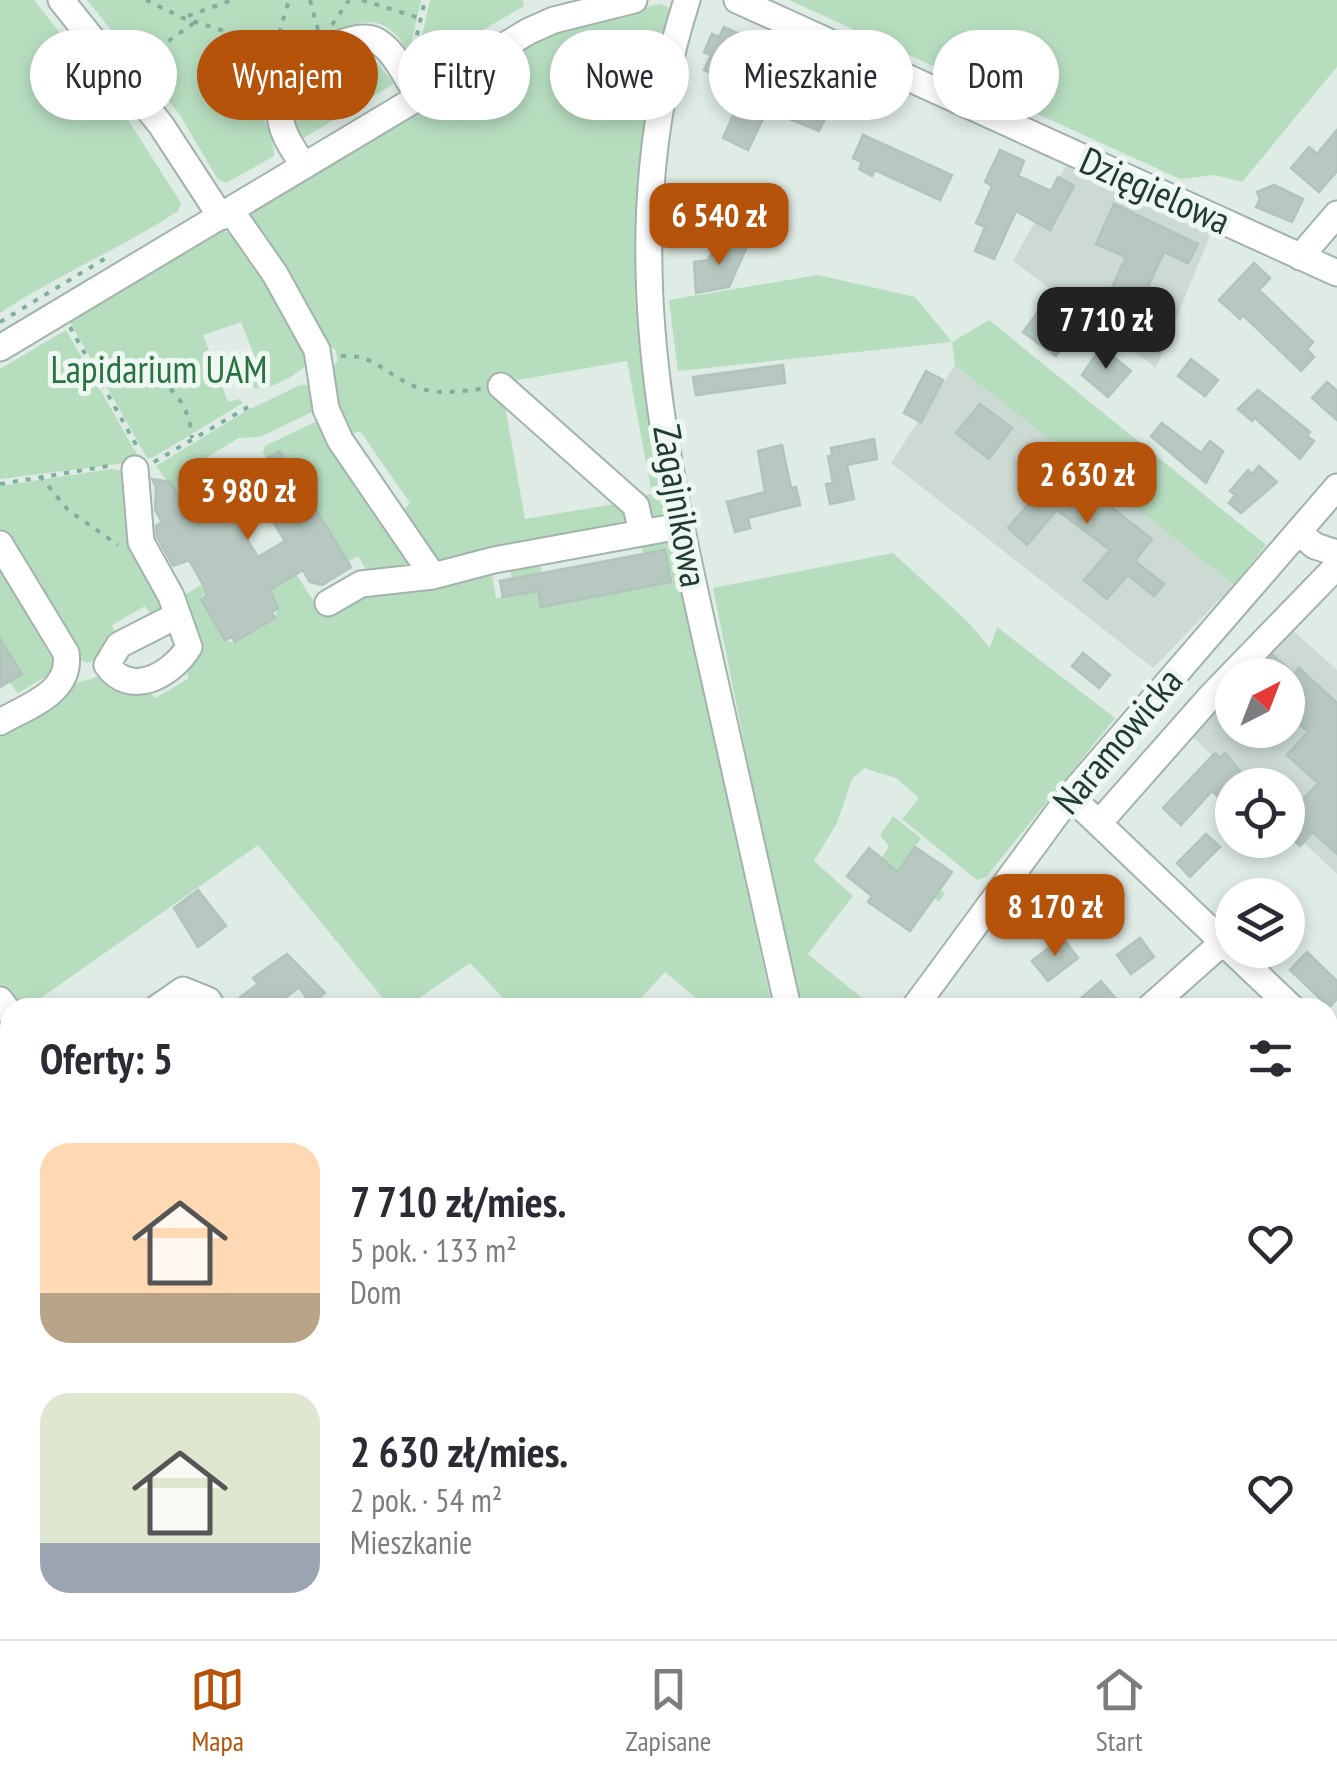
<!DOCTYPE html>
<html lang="pl">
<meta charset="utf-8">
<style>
:root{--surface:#fff;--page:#f2f2f3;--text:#2b2b33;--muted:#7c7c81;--line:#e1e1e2;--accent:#b45309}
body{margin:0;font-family:"PT Sans Narrow",sans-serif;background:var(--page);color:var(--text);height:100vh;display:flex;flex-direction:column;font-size:38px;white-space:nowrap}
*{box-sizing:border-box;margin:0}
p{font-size:32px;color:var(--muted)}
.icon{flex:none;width:55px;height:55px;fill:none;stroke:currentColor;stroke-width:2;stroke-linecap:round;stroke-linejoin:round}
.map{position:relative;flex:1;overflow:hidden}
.side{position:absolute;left:0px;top:998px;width:1338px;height:642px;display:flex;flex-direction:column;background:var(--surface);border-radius:30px 30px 0 0;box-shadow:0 5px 15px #0003}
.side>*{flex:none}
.hud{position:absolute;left:30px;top:30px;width:1278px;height:90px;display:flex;gap:20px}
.needle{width:65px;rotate:42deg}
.buttons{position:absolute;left:1215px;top:658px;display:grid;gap:20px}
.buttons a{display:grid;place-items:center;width:90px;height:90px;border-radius:50%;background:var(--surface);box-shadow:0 5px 15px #0003;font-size:50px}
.price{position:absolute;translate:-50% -85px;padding:0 22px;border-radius:20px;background:var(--accent);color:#fff;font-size:32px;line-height:65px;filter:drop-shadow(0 2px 5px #0008)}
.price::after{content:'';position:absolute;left:50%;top:60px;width:30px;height:22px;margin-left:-15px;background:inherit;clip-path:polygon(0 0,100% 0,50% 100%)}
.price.on{background:#222;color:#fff}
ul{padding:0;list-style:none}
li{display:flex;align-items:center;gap:30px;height:250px;padding:0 40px}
li span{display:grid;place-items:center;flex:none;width:280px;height:200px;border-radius:30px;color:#555}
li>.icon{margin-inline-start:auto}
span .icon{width:120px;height:120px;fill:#fffc;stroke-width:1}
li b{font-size:42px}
h2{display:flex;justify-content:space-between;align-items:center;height:120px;padding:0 40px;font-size:42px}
.chip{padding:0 35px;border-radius:45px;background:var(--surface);box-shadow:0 5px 15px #0003;font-size:35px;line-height:90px}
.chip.on{background:var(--accent);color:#fff}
.menu{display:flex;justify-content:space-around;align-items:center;height:140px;border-top:2px solid var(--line);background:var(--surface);font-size:28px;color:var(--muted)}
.menu a{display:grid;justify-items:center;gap:5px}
.menu .on{color:var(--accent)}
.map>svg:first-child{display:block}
.built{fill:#cddad4}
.green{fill:#b7ddbf}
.building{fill:#b7c8c0;stroke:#b1c4bb;stroke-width:2.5;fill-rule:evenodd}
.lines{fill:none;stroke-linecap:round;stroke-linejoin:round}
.minor-casing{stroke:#a2b3ac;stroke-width:29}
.path{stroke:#7eaf9d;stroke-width:4;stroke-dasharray:5 8;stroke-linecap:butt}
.minor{stroke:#fff;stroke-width:25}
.labels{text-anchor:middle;stroke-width:10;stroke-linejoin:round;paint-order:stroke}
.street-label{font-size:38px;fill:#203b32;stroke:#eff7f3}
.park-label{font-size:38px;fill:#297242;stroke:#eff7f3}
</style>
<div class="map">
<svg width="1337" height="1639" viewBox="0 0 1337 1639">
<rect width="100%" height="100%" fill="#dfebe5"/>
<path class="built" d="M 1066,166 L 1211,233 L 1156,368 L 1013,261 Z
M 955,365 L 1234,585 L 1153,668 L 891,463 Z
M 1289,627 L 1337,670 L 1337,874 L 1288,828 L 1288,785 L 1243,785 L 1193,737 L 1232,692 L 1232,730 L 1288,730 L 1288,675 L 1247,675 Z"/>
<path class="green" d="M 0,0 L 34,0 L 125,115 L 181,203 L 178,211 C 120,249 59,274 0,313 Z
M 87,0 L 421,0 L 409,54 C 401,40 393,27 376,23 C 346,16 277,61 265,89 C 254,117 275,131 274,156 L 226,183 L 217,178 L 180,115 Z
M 430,0 L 523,0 L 524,6 L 421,66 L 416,63 Z
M 789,0 L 1337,0 L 1337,67 L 1242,182 L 1215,175 L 1180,179 Z
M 660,4 L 669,8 L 673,19 L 645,103 L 637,240 L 636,288 L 666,519 L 651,522 L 643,496 L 652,494 L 627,361 L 501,383 L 525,519 L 627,502 L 629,526 L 441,567 L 403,511 L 410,503 L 360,431 L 351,434 L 338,416 L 331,371 L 338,360 L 335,349 L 326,347 L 249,216 L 252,211 L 529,41 L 587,20 Z
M 360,59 L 377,62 L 394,84 L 302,139 L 291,114 L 296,97 Z
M 219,230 C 253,232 294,331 309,361 C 299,375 271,390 254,388 L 252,381 L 262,375 L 241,322 L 203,335 L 228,402 L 239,399 L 243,403 L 152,458 L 147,458 L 70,322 L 0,363 Z
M 818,275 L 915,297 L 952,342 L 989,320 L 1266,545 L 1234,585 L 955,365 L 952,342 L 678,371 L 669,300 Z
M 66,330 L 141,461 L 0,479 L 0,369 Z
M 300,385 L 311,385 L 317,407 L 314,411 L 260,437 L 239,438 L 182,472 L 193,491 L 180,499 L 156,466 L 246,411 Z
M 319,420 L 411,565 L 407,571 L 370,576 L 358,556 L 348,562 L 281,451 L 267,459 L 263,453 L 265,446 Z
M 111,469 L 132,472 L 167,610 L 150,613 L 145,606 L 112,625 L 117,636 L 98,659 L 87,663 L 76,658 L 0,532 L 0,486 Z
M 662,537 L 676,550 L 772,1007 L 707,1007 L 665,972 L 633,1007 L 512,1007 L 470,963 L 406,1007 L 390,1007 L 258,845 L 28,1007 L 17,1007 L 0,985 L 0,735 L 58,700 L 73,684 L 100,676 L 148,690 L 155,698 L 188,679 L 183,596 L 203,584 L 206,589 L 200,601 L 224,640 L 236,643 L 275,619 L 278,607 L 254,570 L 296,574 L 316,605 L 491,569 L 496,598 L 514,595 L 510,566 L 540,563 L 542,573 L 535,575 L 541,606 L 671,582 L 665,551 L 643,554 L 641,544 Z
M 893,553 L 967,621 L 990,648 L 997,627 L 1115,718 L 986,877 L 977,880 L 902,819 L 919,798 L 896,778 L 864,768 L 852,779 L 837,823 L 814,861 L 853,896 L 808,954 L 873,1007 L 797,1007 L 713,588 Z
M 0,570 L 56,665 L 52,673 L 18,693 L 9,682 L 22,674 L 0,639 Z
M 893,816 L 921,838 L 904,863 L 945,893 L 939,902 L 882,858 L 889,846 L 880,835 Z
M 0,1014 L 10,1027 L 10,1183 L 0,1189 Z
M 10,1448 L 10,1630 L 383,1630 L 375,1639 L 0,1639 L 0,1453 Z"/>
<path class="building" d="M 724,27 L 755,41 L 743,66 L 831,106 L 819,131 L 767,110 L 748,150 L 723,138 L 745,89 L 704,70 L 711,55 L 704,52 L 712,34 L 719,37 Z
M 1337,130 L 1337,171 L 1319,192 L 1291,168 L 1309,147 L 1317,154 Z
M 863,135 L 952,175 L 940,200 L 875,170 L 872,176 L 859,169 L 862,162 L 853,158 Z
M 1000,150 L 1024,161 L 1018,176 L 1051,191 L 1058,177 L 1074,186 L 1050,230 L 1016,211 L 994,259 L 975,251 L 985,227 L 976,223 L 992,186 L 985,182 Z
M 1274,185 L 1303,199 L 1292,222 L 1256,207 L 1260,199 L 1257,192 Z
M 1114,204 L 1198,244 L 1188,263 L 1164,252 L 1129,328 L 1099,315 L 1126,257 L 1096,244 Z
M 748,244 L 729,287 L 696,293 L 694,262 L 708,260 L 716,246 Z
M 1254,263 L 1270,278 L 1259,290 L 1313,342 L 1307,349 L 1314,357 L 1301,371 L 1243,315 L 1240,319 L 1219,300 Z
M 1045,303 L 1077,328 L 1056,356 L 1023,332 Z
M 1101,347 L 1131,371 L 1108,397 L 1082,375 Z
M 1191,359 L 1218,380 L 1205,396 L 1178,376 Z
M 783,365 L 785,383 L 696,395 L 693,377 Z
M 926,371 L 943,380 L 921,422 L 904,413 Z
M 1327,382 L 1337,391 L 1337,420 L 1312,398 Z
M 1258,390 L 1310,432 L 1307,436 L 1314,441 L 1300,459 L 1255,418 L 1252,421 L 1238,409 Z
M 980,404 L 1012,428 L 989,459 L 956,433 Z
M 1162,423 L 1201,453 L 1210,441 L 1223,451 L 1206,483 L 1151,436 Z
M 874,439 L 877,459 L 847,465 L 854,499 L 830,504 L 826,484 L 833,483 L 828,456 L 832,455 L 831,448 Z
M 782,445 L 791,488 L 796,487 L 800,505 L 748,518 L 750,528 L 735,532 L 727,502 L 765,492 L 758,451 Z
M 280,451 L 351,567 L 322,585 L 310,582 L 303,570 L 270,590 L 278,608 L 272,612 L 275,618 L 235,642 L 232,637 L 225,640 L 201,600 L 206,596 L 205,588 L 189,560 L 173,566 L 157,537 L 156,526 L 162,522 L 155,510 L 156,487 L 152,479 L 170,482 L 180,499 L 193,491 L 200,502 L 231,483 L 246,488 L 251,468 ZM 267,512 L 285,541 L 258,557 L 240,528 Z
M 1046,456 L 1152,539 L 1135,561 L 1164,584 L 1154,596 L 1128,575 L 1107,599 L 1084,580 L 1110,550 L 1057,510 L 1027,545 L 1008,528 L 1036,495 L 1024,485 Z
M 1259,466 L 1277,482 L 1241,513 L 1229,503 L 1235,495 L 1230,491 L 1248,470 L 1252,474 Z
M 665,550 L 671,582 L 541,607 L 538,591 L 503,597 L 500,581 Z
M 0,639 L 22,674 L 0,687 Z
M 1083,653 L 1110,675 L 1099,688 L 1072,666 Z
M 1273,655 L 1294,674 L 1299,668 L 1337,703 L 1337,854 L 1313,832 L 1300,846 L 1288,835 L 1288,816 L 1318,783 L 1287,755 L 1308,732 L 1288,713 L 1288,681 L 1293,675 L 1254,675 Z
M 1215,753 L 1221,758 L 1225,753 L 1244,776 L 1232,785 L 1232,809 L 1212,791 L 1181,825 L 1163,808 Z
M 1206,834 L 1220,847 L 1190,877 L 1177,863 Z
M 915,847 L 952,872 L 910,931 L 868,902 L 872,896 L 847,876 L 869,848 L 898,872 Z
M 198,890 L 226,926 L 198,947 L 174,908 Z
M 1062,937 L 1078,958 L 1048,981 L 1032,961 Z
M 1140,938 L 1154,957 L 1131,974 L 1117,955 Z
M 1307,952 L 1337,981 L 1337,999 L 1329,1007 L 1290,970 Z
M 287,954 L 325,993 L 311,1004 L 299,987 L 272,1008 L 245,1008 L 238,999 L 258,984 L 253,978 Z
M 1101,981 L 1116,999 L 1107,1008 L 1070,1008 Z"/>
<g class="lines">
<defs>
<path id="minor" d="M 61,0 L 161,125 L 221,217
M 687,0 C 614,228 659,433 710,659 C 736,775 762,891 788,1008
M 737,0 L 1337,273
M 304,166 C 293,149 279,131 280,110 C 281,98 286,82 294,73 C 308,57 356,29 377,41 C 396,52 407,80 419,97
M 231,211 L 275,274 L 317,350 L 326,409 L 340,440 L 433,576
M 1300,257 L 1337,214
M 0,348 L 529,31 L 554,20 L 634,0
M 501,386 L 636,506 L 642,533
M 135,469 L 141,542 L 171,596 L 189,647 C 171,676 130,698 107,665 L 119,645 L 176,616
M 1298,532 L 1315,546 L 1337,553
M 0,544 L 66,653 C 72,692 30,705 0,722
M 328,603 L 361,584 L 433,576 L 494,560 L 680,526
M 1070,796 L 1292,1008
M 1099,823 L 1211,696 L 1337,566
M 0,1000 L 10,1013
M 157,1008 L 183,990 L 208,1000 L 213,1008
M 914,1008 L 1070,796 L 1337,487
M 1149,1008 L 1223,942
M 1328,1041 L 1337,1049
M 1328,1125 L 1337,1116
M 1328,1465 L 1337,1458
M 598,1630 L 605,1639
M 958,1630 L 965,1639
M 1244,1630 L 1251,1639
M 399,1639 L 406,1630
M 665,1639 L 677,1630
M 1092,1639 L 1101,1630"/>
</defs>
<use href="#minor" class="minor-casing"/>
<path class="path" d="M 146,0 L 183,18 L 275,47
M 310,0 L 318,30
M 362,0 L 419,18
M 188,16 L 232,0
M 332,25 L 349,0
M 414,48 L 425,0
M 133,57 L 160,47 L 194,23
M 278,58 L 275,47 L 289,0
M 0,322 L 106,258
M 70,327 L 139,450
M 341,356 C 375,353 389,378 419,388 C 440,395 459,391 481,389
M 97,374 C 146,362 188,386 192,438
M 154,462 L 253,404
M 40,476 L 68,510 L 118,545
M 0,484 L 114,465"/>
<use href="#minor" class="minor"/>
</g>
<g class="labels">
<g class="street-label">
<text transform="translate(1155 191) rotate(24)" y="13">Dzięgielowa</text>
<text transform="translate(680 506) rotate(80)" y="13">Zagajnikowa</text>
<text transform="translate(1118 741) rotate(-50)" y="13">Naramowicka</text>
</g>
<g class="park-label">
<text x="159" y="383">Lapidarium UAM</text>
</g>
</g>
</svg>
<div class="buttons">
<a><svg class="needle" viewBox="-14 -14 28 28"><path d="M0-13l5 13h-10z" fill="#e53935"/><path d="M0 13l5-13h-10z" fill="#7c7c81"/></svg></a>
<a><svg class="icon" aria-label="locate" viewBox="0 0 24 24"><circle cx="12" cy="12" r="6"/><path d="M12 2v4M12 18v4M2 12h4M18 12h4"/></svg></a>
<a><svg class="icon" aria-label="layers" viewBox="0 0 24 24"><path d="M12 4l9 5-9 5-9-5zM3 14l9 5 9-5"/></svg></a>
</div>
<b class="price" style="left:719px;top:268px">6 540 zł</b>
<b class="price on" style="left:1106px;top:372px">7 710 zł</b>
<b class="price" style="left:1087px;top:527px">2 630 zł</b>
<b class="price" style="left:248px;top:543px">3 980 zł</b>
<b class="price" style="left:1055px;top:959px">8 170 zł</b>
<div class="hud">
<a class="chip">Kupno</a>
<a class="chip on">Wynajem</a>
<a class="chip">Filtry</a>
<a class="chip">Nowe</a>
<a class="chip">Mieszkanie</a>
<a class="chip">Dom</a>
</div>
<section class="side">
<h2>Oferty: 5<svg class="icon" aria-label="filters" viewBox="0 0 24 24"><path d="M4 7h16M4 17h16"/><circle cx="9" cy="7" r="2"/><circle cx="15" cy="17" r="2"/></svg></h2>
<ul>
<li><span style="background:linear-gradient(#ffd9b3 75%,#b9a48a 0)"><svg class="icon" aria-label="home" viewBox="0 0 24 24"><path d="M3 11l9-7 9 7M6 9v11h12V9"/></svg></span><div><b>7 710 zł/mies.</b><p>5 pok. · 133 m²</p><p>Dom</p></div><svg class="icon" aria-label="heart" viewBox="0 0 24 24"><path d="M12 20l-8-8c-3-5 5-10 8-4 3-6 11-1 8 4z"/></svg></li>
<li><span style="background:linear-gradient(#dfe7d0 75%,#9aa5b1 0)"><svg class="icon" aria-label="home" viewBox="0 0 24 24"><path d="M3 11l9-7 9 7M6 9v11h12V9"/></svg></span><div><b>2 630 zł/mies.</b><p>2 pok. · 54 m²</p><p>Mieszkanie</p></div><svg class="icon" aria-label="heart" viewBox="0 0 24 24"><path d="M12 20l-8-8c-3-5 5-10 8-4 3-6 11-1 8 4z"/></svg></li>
</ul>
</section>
</div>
<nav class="menu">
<a class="on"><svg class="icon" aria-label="map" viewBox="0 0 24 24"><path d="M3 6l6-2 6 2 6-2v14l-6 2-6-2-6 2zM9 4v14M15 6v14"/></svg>Mapa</a>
<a><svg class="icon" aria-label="saved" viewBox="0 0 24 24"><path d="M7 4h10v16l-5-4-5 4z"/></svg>Zapisane</a>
<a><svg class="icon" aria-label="home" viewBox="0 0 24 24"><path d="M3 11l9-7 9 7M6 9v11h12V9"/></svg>Start</a>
</nav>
